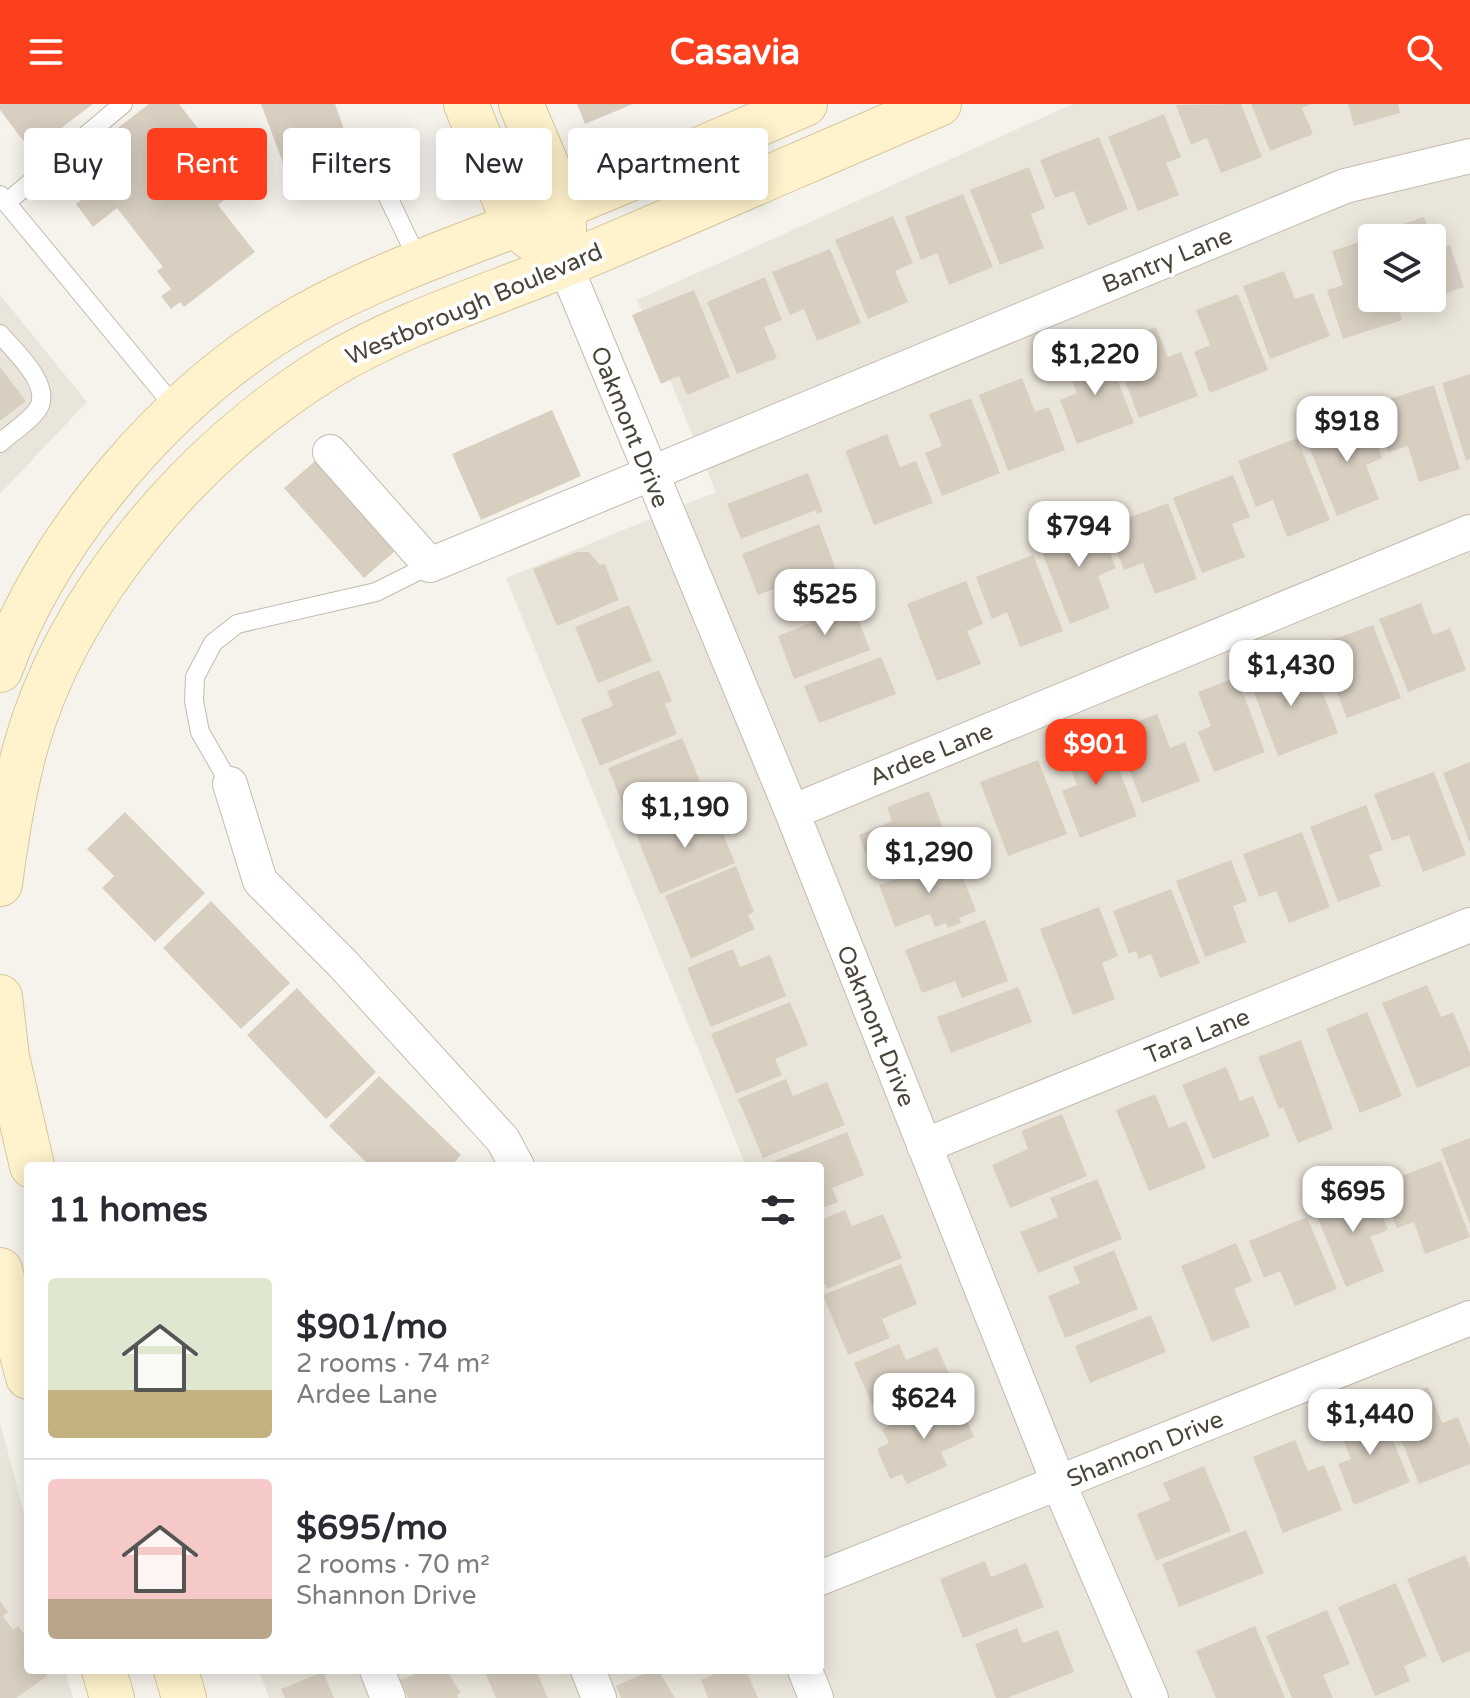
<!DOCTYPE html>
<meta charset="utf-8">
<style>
:root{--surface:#fff;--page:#f2f2f3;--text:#2b2b33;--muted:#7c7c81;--line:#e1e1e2;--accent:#fc3f1d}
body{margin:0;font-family:"Varela Round",sans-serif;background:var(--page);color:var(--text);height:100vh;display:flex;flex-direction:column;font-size:30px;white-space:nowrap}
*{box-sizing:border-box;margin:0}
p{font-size:26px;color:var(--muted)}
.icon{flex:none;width:44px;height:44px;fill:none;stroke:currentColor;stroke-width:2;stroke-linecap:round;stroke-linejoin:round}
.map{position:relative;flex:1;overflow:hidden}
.side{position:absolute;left:24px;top:1058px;width:800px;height:512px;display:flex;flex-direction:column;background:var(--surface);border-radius:8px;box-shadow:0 4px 20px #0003}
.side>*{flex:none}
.top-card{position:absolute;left:24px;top:24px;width:800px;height:72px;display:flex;gap:16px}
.controls{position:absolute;left:1358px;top:120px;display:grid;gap:16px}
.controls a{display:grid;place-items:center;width:88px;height:88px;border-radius:8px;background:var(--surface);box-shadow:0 4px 20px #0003;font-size:40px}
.price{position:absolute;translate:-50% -68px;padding:0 18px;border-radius:16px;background:#fff;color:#222;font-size:26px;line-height:52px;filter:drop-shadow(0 2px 4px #0008)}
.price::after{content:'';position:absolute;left:50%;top:48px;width:24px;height:18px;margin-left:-12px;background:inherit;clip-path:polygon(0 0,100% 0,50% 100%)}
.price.on{background:var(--accent);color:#fff}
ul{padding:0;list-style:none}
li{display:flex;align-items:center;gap:24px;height:200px;padding:0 24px}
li+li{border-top:2px solid var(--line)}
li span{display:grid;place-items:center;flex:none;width:224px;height:160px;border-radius:8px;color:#555}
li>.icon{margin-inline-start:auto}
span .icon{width:96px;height:96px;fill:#fffc;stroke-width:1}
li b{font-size:34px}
h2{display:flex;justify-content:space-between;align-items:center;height:96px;padding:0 24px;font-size:34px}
.chip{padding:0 28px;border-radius:8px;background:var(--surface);box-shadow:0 4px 20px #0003;font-size:28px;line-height:72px}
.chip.on{background:var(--accent);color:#fff}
header{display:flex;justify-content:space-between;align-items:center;height:104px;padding:0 24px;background:var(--accent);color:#fff;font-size:36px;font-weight:700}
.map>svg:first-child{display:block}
.residential{fill:#eae5da;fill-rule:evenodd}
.building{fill:#d8cfc1}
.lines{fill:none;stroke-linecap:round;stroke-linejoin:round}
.lane-casing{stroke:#c2bbae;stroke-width:20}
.street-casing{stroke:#c2bbae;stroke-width:36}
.secondary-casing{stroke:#d6c79b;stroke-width:46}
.lane{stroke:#fff;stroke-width:18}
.street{stroke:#fff;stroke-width:34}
.secondary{stroke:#fff3cd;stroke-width:44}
.labels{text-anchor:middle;stroke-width:8;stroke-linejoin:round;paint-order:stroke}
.street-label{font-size:24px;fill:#4b4439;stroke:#fff}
</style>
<header><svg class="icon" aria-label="menu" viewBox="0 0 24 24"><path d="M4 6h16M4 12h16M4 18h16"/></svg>Casavia<svg class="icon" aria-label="search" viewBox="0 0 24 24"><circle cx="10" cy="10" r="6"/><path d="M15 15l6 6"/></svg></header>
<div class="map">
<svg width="1470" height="1594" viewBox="0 0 1470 1594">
<rect width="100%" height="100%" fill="#f6f3ec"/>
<path class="residential" d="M 1073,0 L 1470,0 L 1470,1594 L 269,1594 L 259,1566 L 820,1566 L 820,1062 L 746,1062 L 506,474 L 716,388 L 637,196 ZM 1372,134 L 1432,134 L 1432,194 L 1372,194 Z
M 0,191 L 87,298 L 0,390 Z
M 0,1318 L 28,1425 L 28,1566 L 65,1566 L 73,1594 L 0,1594 Z"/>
<path class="building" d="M 0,0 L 93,0 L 31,47 L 0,6 Z
M 149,0 L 179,0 L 243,82 L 218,101 L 255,148 L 184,203 L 180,198 L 171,205 L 161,192 L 171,185 L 157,167 L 163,163 L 117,104 L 93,123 L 76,100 L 100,82 L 82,58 L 89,54 L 85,49 Z
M 261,0 L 335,0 L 348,36 L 283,59 Z
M 577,0 L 633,0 L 585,20 Z
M 1241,0 L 1262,53 L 1221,69 L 1207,34 L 1191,41 L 1176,1 Z
M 1251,0 L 1312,0 L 1302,4 L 1313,30 L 1270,47 Z
M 1348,0 L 1398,0 L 1400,9 L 1354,22 Z
M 1164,10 L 1181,53 L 1166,59 L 1179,91 L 1138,107 L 1108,33 Z
M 1099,33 L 1128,105 L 1088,122 L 1074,87 L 1055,94 L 1040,56 Z
M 1029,63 L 1045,104 L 1031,110 L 1044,144 L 1000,161 L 970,86 Z
M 963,90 L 993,163 L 949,181 L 937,149 L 921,156 L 905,113 Z
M 893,112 L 913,159 L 895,167 L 908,198 L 868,215 L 835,136 Z
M 1424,113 L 1431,134 L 1383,134 L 1381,127 Z
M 1372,134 L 1372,194 L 1395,194 L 1402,216 L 1343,235 L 1327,186 L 1343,181 L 1332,147 Z
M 1432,141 L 1434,146 L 1450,141 L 1464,183 L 1432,194 Z
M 830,145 L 861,219 L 817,237 L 804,205 L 790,211 L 772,168 Z
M 1284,167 L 1295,195 L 1313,189 L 1330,232 L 1270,255 L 1243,182 Z
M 765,173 L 782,216 L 764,223 L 777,254 L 737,270 L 707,198 Z
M 694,186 L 730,273 L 687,291 L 679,272 L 661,280 L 632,211 Z
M 1238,190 L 1268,266 L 1210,289 L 1194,248 L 1210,241 L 1196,206 Z
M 1156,223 L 1168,253 L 1181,248 L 1198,292 L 1139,314 L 1111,240 Z
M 1104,241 L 1134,319 L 1077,340 L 1060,296 L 1077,289 L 1064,256 Z
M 0,263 L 26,297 L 0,317 Z
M 1470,270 L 1470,355 L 1466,357 L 1442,279 Z
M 1022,274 L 1035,308 L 1049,303 L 1065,346 L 1008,367 L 979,291 Z
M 1434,281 L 1460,365 L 1419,378 L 1408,342 L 1388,348 L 1373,300 Z
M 971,294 L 1000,369 L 942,392 L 925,349 L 942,342 L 929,310 Z
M 552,306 L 581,372 L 481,416 L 452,350 Z
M 1365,312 L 1382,354 L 1366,361 L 1379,395 L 1337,412 L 1306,335 Z
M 887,330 L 900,363 L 916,357 L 933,399 L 874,421 L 845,347 Z
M 1297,334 L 1330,416 L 1287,433 L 1273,396 L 1256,403 L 1238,357 Z
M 315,357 L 395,447 L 364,474 L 284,384 Z
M 808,369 L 823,408 L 817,410 L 816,406 L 741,435 L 727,400 Z
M 1233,371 L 1250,413 L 1232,420 L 1245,453 L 1202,469 L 1173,394 Z
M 1168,399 L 1197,475 L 1155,490 L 1143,459 L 1124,466 L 1107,422 Z
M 1097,416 L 1116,464 L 1098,472 L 1110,504 L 1070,520 L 1038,438 Z
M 819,420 L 842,482 L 800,498 L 793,478 L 758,491 L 742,450 Z
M 577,448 L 589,448 L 600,461 L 605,460 L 619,496 L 557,522 L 533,465 Z
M 1033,451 L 1063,527 L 1020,543 L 1007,508 L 992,515 L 976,473 Z
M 966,477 L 983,520 L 967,527 L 981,560 L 937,577 L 907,500 Z
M 847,487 L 870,546 L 794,575 L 778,532 L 810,519 L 804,503 Z
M 1421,499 L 1433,531 L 1450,524 L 1466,566 L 1408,588 L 1379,515 Z
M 629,501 L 652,557 L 598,579 L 575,523 Z
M 1373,521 L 1401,594 L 1347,614 L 1332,576 L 1345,571 L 1332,536 Z
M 881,553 L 896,590 L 819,619 L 804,582 Z
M 1288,555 L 1300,587 L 1319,579 L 1338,629 L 1278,652 L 1247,570 Z
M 659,566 L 672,597 L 665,600 L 677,630 L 600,662 L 581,615 L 613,602 L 607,587 Z
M 1237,573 L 1265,648 L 1214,668 L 1198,628 L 1211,622 L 1198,588 Z
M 1157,610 L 1170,644 L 1185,638 L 1200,677 L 1142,699 L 1114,626 Z
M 1105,629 L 1137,712 L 1080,734 L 1062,687 L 1077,681 L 1063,645 Z
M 682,634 L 700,677 L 682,685 L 689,700 L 632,723 L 608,664 Z
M 1038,656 L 1067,730 L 1008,752 L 980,678 Z
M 1470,658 L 1470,739 L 1443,669 Z
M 1434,668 L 1466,751 L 1423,768 L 1409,731 L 1392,737 L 1374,690 Z
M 929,687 L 951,746 L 875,774 L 859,731 L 892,717 L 887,703 Z
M 1366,701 L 1383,746 L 1369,751 L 1381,782 L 1338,798 L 1310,723 Z
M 702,703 L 709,719 L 717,715 L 735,759 L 660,790 L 636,730 Z
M 125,708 L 205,789 L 155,838 L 102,784 L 114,772 L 87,745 Z
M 1302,728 L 1330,803 L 1289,819 L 1276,787 L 1259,793 L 1243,750 Z
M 955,753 L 976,807 L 959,814 L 961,819 L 948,824 L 946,819 L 935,823 L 930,810 L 895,823 L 879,781 Z
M 1231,756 L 1247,797 L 1233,802 L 1246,838 L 1205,853 L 1176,777 Z
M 736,762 L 754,808 L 748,811 L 755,825 L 691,855 L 665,792 Z
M 1171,785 L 1200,859 L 1160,874 L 1151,850 L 1139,855 L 1136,847 L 1129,850 L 1113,807 Z
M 211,797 L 290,879 L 241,925 L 163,844 Z
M 1099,803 L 1118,852 L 1102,859 L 1115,895 L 1073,911 L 1040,825 Z
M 985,816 L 1008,877 L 962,894 L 955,877 L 922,889 L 905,846 Z
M 733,845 L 740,863 L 770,851 L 786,892 L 711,923 L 687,864 Z
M 1427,881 L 1441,913 L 1453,908 L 1470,949 L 1470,962 L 1417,984 L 1382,899 Z
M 1018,883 L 1032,918 L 951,949 L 937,913 Z
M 297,884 L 376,968 L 326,1015 L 247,931 Z
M 790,898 L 808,941 L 775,955 L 782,971 L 736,990 L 711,930 Z
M 1367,908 L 1402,992 L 1360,1009 L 1326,925 Z
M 1301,936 L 1333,1025 L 1298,1039 L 1283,1003 L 1279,1005 L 1258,953 Z
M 1226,963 L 1240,997 L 1253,992 L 1270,1032 L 1213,1055 L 1182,981 Z
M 379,972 L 461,1051 L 451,1062 L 370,1062 L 329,1022 Z
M 786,975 L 793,992 L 827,978 L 845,1021 L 763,1054 L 738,995 Z
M 1155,990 L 1169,1024 L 1186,1017 L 1206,1064 L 1149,1087 L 1116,1006 Z
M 1062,1010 L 1087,1072 L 1010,1104 L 992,1061 L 1028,1045 L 1021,1027 Z
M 847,1028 L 864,1071 L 832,1084 L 838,1098 L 820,1105 L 820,1062 L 774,1062 L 772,1058 Z
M 1470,1034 L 1470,1120 L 1441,1045 Z
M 1441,1057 L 1470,1133 L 1425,1150 L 1414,1118 L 1397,1124 L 1380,1080 Z
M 1097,1075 L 1122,1135 L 1038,1169 L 1020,1128 L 1058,1113 L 1050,1094 Z
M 1370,1082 L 1388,1126 L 1370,1133 L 1384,1167 L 1346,1183 L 1314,1105 Z
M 845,1106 L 852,1122 L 883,1110 L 902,1154 L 827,1185 L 825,1180 L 820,1182 L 820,1116 Z
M 1307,1113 L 1337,1185 L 1295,1202 L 1280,1167 L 1264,1174 L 1249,1137 Z
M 1236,1139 L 1252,1177 L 1234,1185 L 1250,1223 L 1212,1238 L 1181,1162 Z
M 1114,1146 L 1138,1205 L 1065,1234 L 1048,1192 L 1080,1179 L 1073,1163 Z
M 901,1160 L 917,1200 L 882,1215 L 890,1234 L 848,1251 L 823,1191 Z
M 1151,1211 L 1166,1248 L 1090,1279 L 1075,1242 Z
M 899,1240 L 906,1256 L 937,1243 L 955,1283 L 879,1316 L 854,1259 Z
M 1428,1283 L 1442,1319 L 1458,1313 L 1470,1343 L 1470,1360 L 1419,1380 L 1387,1300 Z
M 956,1292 L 974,1333 L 941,1348 L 947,1362 L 907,1380 L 902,1370 L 890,1375 L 877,1345 L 889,1339 L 882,1325 Z
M 1379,1302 L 1410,1378 L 1354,1401 L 1338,1360 L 1351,1355 L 1336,1319 Z
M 1295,1336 L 1308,1367 L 1324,1361 L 1342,1406 L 1283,1429 L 1253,1353 Z
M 1204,1362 L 1231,1427 L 1156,1457 L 1137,1410 L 1170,1396 L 1163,1379 Z
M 1246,1426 L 1264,1469 L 1179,1503 L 1162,1460 Z
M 1465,1451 L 1470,1463 L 1470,1547 L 1442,1559 L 1407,1475 Z
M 985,1457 L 991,1473 L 1026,1459 L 1044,1503 L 963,1534 L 940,1475 Z
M 1396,1479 L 1427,1552 L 1404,1562 L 1410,1577 L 1375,1592 L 1338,1503 Z
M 0,1497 L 8,1508 L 3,1512 L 13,1526 L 18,1522 L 28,1535 L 23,1539 L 28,1546 L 28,1566 L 42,1566 L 47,1572 L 16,1594 L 0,1594 Z
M 1327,1506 L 1350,1560 L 1323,1571 L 1333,1594 L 1292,1594 L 1266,1532 Z
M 1255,1522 L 1285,1594 L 1216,1594 L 1196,1547 Z
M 1017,1524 L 1023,1539 L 1058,1526 L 1074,1568 L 1007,1594 L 996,1594 L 975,1540 Z
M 426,1566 L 446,1566 L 461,1589 L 457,1591 L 458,1594 L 408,1594 L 400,1576 Z
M 484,1566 L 536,1566 L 548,1594 L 496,1594 Z
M 652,1566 L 658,1566 L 675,1594 L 621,1594 L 616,1582 Z
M 724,1566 L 746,1566 L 758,1594 L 708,1594 L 701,1576 Z
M 323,1568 L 334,1594 L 285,1594 L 281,1585 Z"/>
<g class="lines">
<defs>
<path id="lane" d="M 0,91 L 178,307
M 387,91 L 419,158
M 6,99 L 123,0
M 0,230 C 14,247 53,281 38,305 C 30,317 11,329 0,339
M 230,680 L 200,628 L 194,597 L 195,573 L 213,539 L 237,520 L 376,488 L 430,461"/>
<path id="street" d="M 565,161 L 792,708 L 1059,1380 L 1151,1594
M 330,348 L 430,461 L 1345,82 L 1470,52
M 230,680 L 260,777 L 343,860 L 503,1036 L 517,1062
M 792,708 L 1470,428
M 924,1042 L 1470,821
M 820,1474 L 1470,1214
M 377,1566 L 388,1594
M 588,1566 L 599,1594
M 805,1566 L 816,1594"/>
<path id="secondary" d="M 466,0 L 515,122 L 538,139
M 521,0 L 564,102 L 564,130
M 0,566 C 51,427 173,286 302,213 C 382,168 474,138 559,104 C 642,71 723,35 805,0
M 0,780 C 6,734 13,690 25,645 C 67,492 193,347 327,264 C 401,219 487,193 567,160 C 691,108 815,53 939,0
M 0,893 L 7,953 L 32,1062
M 0,1166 L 28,1273
M 104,1566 L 112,1594
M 176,1566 L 184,1594"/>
</defs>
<use href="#lane" class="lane-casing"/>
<use href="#street" class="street-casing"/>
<use href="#secondary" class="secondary-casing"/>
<use href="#lane" class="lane"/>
<use href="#street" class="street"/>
<use href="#secondary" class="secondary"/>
</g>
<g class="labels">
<g class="street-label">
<text transform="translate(1167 156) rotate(-22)" y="8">Bantry Lane</text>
<text transform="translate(474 200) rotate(-23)" y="8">Westborough Boulevard</text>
<text transform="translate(630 323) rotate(68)" y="8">Oakmont Drive</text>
<text transform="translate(931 650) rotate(-22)" y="8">Ardee Lane</text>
<text transform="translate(876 922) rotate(68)" y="8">Oakmont Drive</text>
<text transform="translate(1197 932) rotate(-22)" y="8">Tara Lane</text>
<text transform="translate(1145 1345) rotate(-22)" y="8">Shannon Drive</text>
</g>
</g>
</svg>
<div class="controls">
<a><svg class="icon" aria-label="layers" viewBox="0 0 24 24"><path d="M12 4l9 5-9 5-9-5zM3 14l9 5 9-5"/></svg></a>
</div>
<b class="price" style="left:1095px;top:293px">$1,220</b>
<b class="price" style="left:1347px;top:360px">$918</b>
<b class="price" style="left:1079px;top:465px">$794</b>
<b class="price" style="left:825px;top:533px">$525</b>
<b class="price" style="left:1291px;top:604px">$1,430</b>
<b class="price on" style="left:1096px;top:683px">$901</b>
<b class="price" style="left:685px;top:746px">$1,190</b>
<b class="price" style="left:929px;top:791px">$1,290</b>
<b class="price" style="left:1353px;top:1130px">$695</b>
<b class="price" style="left:924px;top:1337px">$624</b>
<b class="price" style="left:1370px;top:1353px">$1,440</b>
<div class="top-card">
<a class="chip">Buy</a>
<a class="chip on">Rent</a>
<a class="chip">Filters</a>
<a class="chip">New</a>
<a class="chip">Apartment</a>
</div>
<section class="side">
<h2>11 homes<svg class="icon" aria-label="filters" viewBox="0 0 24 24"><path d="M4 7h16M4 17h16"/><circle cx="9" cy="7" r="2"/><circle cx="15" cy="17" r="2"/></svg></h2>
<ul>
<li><span style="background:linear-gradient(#dfe7d0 70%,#c2b280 0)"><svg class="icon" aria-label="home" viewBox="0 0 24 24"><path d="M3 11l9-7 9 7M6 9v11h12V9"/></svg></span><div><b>$901/mo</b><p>2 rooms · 74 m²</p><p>Ardee Lane</p></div></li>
<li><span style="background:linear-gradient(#f6c9c9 75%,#b9a48a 0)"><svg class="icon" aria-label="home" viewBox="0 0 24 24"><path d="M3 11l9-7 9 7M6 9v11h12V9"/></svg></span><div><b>$695/mo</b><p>2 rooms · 70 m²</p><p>Shannon Drive</p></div></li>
</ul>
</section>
</div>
